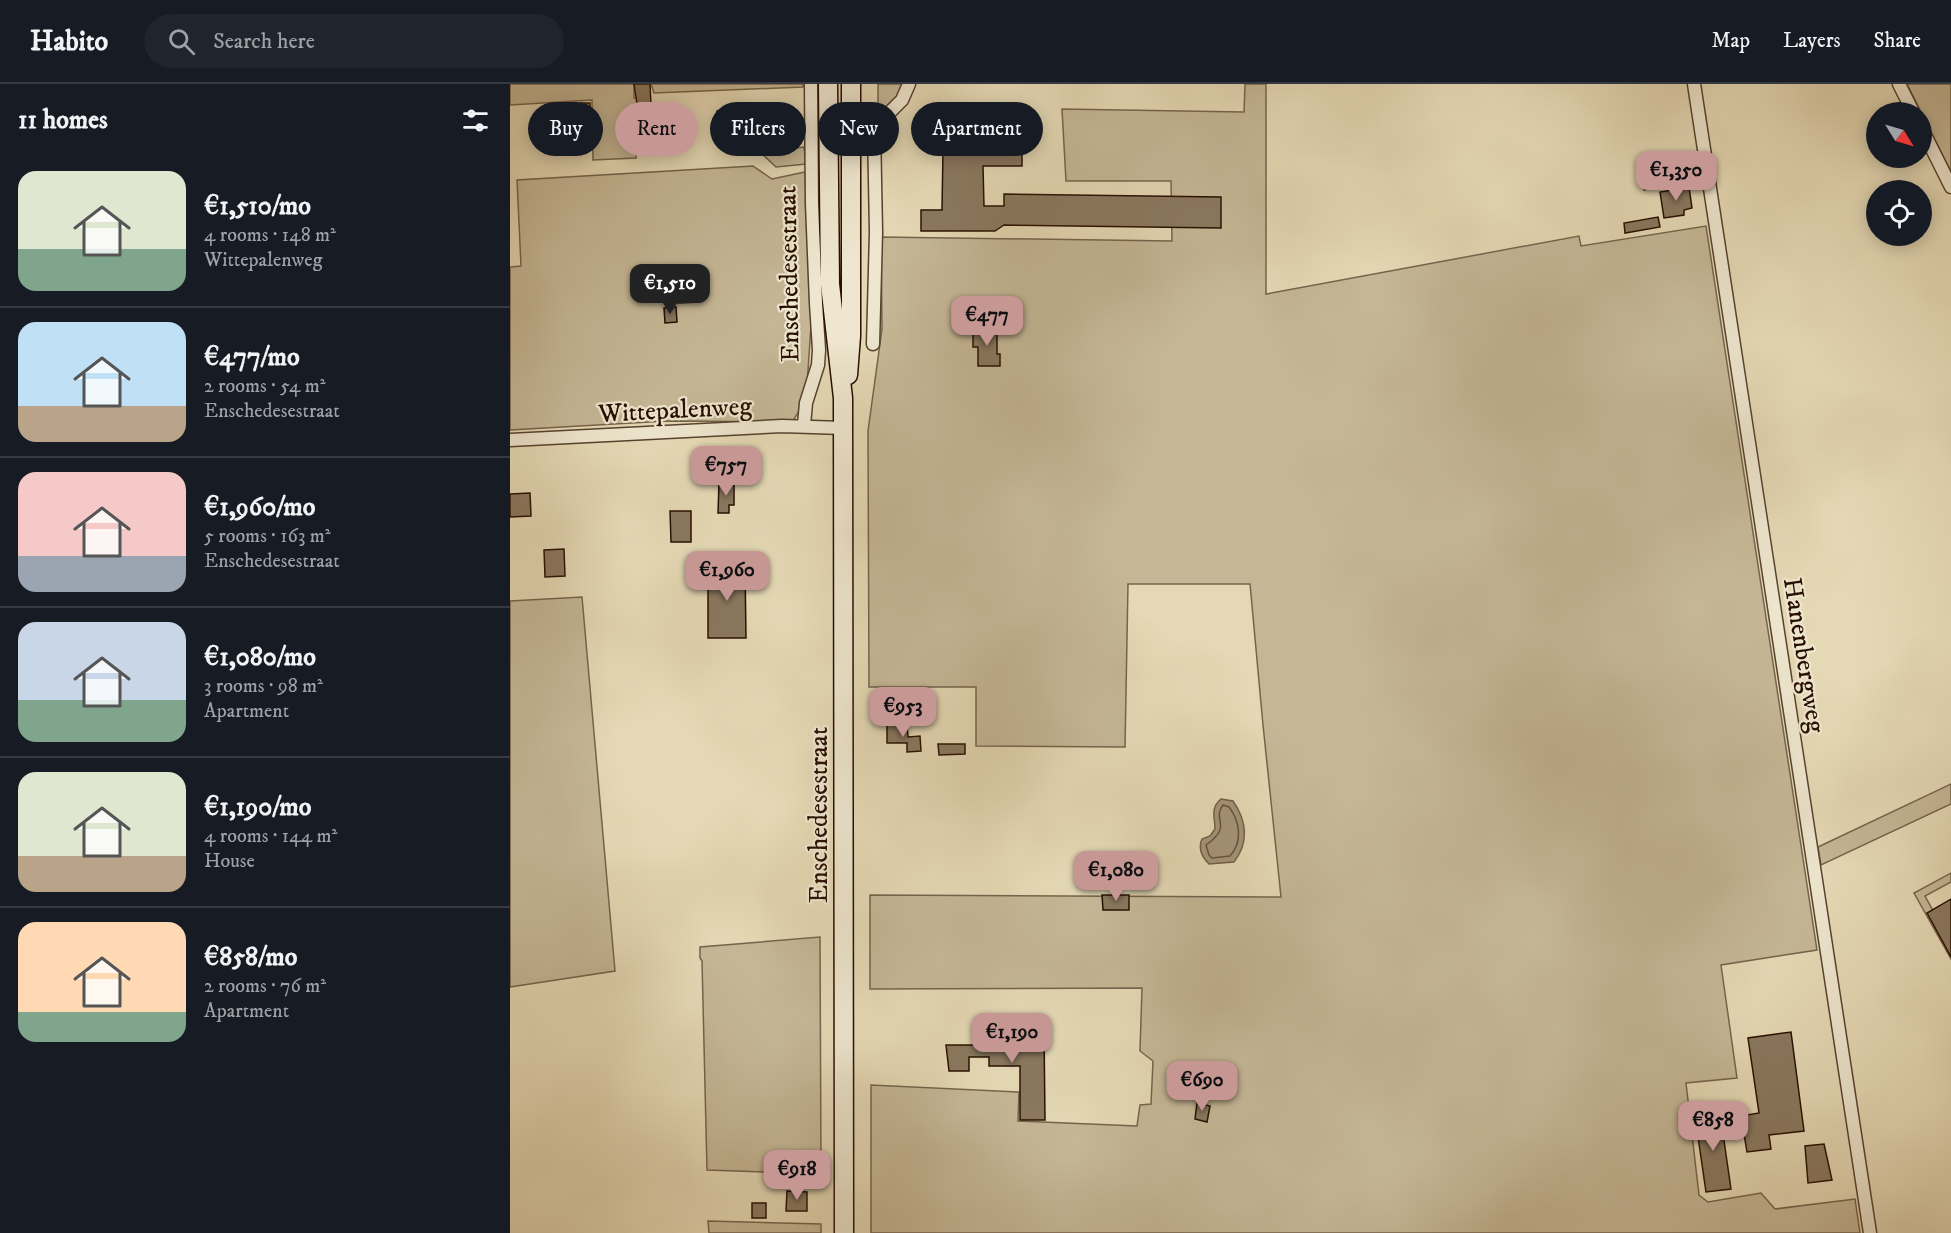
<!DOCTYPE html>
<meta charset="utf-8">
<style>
:root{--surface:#171b24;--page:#20242c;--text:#f1f3f6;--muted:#9ea1a6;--line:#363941;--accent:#c59692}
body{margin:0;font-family:"IM FELL DW Pica",serif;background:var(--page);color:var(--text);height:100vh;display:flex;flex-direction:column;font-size:22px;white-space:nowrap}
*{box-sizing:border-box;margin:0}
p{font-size:20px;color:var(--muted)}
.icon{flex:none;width:33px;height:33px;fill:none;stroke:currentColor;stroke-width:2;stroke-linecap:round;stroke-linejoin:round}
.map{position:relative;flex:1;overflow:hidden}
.panel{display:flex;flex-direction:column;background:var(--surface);width:510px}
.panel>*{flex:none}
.guide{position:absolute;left:18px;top:18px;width:570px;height:54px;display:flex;gap:12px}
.needle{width:39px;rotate:127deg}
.tools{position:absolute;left:1356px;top:18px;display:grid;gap:12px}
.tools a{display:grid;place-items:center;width:66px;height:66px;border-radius:50%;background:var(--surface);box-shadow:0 3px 15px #0003;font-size:30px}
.price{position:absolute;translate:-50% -51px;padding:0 14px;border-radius:12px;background:var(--accent);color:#111;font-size:20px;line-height:39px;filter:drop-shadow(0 2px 3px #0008)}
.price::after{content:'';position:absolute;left:50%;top:36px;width:18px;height:14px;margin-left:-9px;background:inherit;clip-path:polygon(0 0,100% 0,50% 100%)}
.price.selected{background:#222;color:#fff}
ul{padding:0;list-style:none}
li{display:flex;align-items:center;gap:18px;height:150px;padding:0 18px}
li+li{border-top:2px solid var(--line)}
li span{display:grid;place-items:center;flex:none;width:168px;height:120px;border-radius:18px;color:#555}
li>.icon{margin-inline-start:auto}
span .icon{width:72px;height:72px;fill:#fffc;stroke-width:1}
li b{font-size:26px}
h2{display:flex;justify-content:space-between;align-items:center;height:72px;padding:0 18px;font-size:26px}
.tag{padding:0 21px;border-radius:27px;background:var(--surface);box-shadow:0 3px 15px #0003;font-size:21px;line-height:54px}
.tag.selected{background:var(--accent);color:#111}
header{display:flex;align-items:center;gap:36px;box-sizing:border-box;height:84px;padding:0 30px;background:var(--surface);border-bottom:2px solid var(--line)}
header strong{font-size:28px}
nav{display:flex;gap:33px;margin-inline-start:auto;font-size:21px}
.search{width:420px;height:54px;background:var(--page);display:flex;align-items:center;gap:15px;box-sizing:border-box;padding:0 21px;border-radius:33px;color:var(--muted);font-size:22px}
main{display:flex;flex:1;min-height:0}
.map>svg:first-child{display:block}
.green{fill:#c5b796;stroke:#76634c;stroke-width:1.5}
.water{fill:#a59478;stroke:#735f48;stroke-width:1.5}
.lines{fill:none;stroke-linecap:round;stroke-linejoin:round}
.shore{stroke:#66523c;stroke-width:1.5}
.building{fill:#8a785f;stroke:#280f01;stroke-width:1.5}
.street-casing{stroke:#57422e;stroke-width:15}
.secondary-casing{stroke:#280f01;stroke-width:21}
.street{stroke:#eee6cf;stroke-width:12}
.secondary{stroke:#eee6cf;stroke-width:18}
.labels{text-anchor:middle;stroke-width:4.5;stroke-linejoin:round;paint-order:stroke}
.street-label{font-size:26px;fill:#280f01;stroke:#eee6cf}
</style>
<header>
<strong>Habito</strong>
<div class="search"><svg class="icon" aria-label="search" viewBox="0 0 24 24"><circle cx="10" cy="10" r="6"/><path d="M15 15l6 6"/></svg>Search here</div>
<nav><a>Map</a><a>Layers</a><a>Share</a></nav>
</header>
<main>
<section class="panel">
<h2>11 homes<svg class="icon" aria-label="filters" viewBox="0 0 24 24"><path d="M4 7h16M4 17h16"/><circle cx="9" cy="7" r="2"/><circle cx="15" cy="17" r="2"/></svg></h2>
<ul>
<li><span style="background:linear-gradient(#dfe7d0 65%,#7fa58c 0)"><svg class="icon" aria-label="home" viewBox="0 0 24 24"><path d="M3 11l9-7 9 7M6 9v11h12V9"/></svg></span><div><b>€1,510/mo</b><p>4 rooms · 148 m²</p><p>Wittepalenweg</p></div></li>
<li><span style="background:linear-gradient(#bfe0f5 70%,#b9a48a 0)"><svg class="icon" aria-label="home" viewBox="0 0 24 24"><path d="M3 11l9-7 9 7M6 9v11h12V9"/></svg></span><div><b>€477/mo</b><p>2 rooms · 54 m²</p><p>Enschedesestraat</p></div></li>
<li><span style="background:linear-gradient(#f6c9c9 70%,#9aa5b1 0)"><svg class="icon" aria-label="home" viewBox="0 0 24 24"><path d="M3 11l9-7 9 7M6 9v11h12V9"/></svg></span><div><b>€1,960/mo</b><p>5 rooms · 163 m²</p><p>Enschedesestraat</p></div></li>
<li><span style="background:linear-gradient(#c9d6e8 65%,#7fa58c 0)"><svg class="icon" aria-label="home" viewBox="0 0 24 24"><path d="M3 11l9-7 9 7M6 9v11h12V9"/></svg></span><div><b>€1,080/mo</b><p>3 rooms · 98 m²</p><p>Apartment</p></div></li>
<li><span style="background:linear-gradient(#dfe7d0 70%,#b9a48a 0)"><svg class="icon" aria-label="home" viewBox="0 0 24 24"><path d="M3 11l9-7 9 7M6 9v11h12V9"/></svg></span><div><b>€1,190/mo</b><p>4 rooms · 144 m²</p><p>House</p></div></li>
<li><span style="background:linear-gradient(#ffd9b3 75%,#7fa58c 0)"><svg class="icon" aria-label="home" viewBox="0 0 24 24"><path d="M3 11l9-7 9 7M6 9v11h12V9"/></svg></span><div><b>€858/mo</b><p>2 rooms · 76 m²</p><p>Apartment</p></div></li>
</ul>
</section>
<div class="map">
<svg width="1441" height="1149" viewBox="0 0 1441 1149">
<rect width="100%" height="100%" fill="#e5d9b5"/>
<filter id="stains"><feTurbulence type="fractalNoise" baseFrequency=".00333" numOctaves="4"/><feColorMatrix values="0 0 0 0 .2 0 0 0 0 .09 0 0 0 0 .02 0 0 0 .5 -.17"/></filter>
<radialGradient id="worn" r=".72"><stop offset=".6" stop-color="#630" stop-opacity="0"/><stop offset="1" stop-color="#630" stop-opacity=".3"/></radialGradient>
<path class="green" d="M 0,0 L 124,0 L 124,14 L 128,15 L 126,74 L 83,76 L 82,16 L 0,21 Z
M 141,0 L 293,0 L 293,3 L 144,9 Z
M 368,0 L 394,0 L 390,11 L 368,33 Z
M 735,0 L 756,0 L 756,210 L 1069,152 L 1071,162 L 1196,142 L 1307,866 L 1211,881 L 1227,994 L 1176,999 L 1189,1111 L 1198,1118 L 1251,1109 L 1265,1125 L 1345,1115 L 1350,1149 L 361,1149 L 361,1001 L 509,1008 L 508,1037 L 627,1042 L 630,1021 L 641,1020 L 643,977 L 630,967 L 632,904 L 360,905 L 360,811 L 771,813 L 753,641 L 740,500 L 618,500 L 615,663 L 466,662 L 466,603 L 359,603 L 358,347 L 372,245 L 371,153 L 662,157 L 661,97 L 556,97 L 552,25 L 734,28 Z
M 1397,0 L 1441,0 L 1441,88 Z
M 294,63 L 296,80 L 266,83 L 250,68 Z
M 243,82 L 262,95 L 295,88 L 301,242 L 297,301 L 288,329 L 282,338 L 157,337 L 0,346 L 0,183 L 11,182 L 7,96 Z
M 72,513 L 105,887 L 0,903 L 0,517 Z
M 1441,700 L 1441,720 L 1311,781 L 1308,763 Z
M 1441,789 L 1441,798 L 1415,812 L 1441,859 L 1441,875 L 1404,809 Z
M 310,853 L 311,1082 L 259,1082 L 257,1088 L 197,1086 L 192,877 L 190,874 L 190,863 Z
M 198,1137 L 311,1140 L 311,1149 L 199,1149 Z"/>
<path class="water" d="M 711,715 L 723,717 C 737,737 739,759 724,778 L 699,780 C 692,773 688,764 692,755 L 700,752 L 705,745 C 705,733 700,724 711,715 Z"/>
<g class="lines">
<path class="shore" d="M 713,721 L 719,723 C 730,737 733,758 720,772 L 702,774 L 699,771 L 696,761 C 724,741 701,737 713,721 Z"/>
</g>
<path class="building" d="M 124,0 L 140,0 L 141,21 L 153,21 L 154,40 L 126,40 L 125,20 L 127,20 Z
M 70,19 L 80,19 L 80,34 L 70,34 Z
M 214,23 L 232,23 L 232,40 L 224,39 L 223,45 L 207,45 L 207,27 L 214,27 Z
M 433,64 L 512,65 L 512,82 L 473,82 L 474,122 L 494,122 L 494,110 L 711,113 L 711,144 L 494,141 L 485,147 L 411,147 L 411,126 L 432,126 Z
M 1156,87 L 1158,102 L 1134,106 L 1132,91 Z
M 1179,103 L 1182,124 L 1174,126 L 1174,131 L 1154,134 L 1150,108 Z
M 1148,133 L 1150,143 L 1115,149 L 1114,139 Z
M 187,185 L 188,203 L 194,202 L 195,214 L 189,214 L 189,218 L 168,219 L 167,208 L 174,207 L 173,186 Z
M 166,223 L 167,238 L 155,239 L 154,224 Z
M 463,245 L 487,245 L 487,270 L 490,270 L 490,282 L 468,282 L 468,263 L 463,263 Z
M 209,399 L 224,399 L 224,421 L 219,421 L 219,429 L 208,429 Z
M 20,409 L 21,432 L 0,433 L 0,410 Z
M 160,427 L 181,427 L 181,458 L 161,458 Z
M 54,465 L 55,492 L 35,493 L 34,466 Z
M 198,482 L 235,482 L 236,554 L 198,554 Z
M 377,641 L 397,641 L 398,653 L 410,652 L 411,667 L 397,668 L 397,659 L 377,659 Z
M 428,660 L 455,660 L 455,670 L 429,671 Z
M 592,811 L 619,811 L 619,826 L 593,826 Z
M 1441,815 L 1441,873 L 1417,829 Z
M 479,946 L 534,946 L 535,1036 L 510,1036 L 510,982 L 479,982 L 479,973 L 459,973 L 459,987 L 439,987 L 436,961 L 479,961 Z
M 1281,948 L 1294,1047 L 1259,1051 L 1261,1065 L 1237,1068 L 1231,1032 L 1249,1029 L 1238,954 Z
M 687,1019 L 700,1022 L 697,1038 L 685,1035 Z
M 1210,1029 L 1221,1105 L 1196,1108 L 1185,1032 Z
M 1314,1060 L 1322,1096 L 1298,1099 L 1295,1062 Z
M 277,1107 L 297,1108 L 297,1127 L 276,1127 Z
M 242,1119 L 256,1119 L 256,1134 L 242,1134 Z"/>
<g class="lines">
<defs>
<path id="street" d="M 1184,0 L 1360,1149
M 1389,0 L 1403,28
M 1412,45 L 1441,103
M 363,260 L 366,148 L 364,44 L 392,16 L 399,0
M 294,341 L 296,319 L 308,281 L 309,266 L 306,219 L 302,120 L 301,0
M 0,356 L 272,342 L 333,344"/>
<path id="secondary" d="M 318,0 L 320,200 L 333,314 L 334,1149
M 338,291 L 341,252 L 341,0"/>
</defs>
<use href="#street" class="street-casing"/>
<use href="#secondary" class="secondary-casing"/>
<use href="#street" class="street"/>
<use href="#secondary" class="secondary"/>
</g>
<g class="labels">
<g class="street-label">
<text transform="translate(278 190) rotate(-91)" y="9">Enschedesestraat</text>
<text transform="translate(165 325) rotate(-3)" y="9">Wittepalenweg</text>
<text transform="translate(1295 571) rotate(81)" y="9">Hanenbergweg</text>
<text transform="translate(308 731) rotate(-90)" y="9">Enschedesestraat</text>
</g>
</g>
<rect width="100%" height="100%" filter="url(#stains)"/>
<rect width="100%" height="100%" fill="url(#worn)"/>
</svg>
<div class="tools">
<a><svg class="needle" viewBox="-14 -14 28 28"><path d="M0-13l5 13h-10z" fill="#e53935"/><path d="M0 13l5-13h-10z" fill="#9ea1a6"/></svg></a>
<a><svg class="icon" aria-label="locate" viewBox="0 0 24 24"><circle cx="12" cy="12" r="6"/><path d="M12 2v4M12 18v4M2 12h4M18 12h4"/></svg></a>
</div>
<b class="price" style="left:1166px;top:118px">€1,350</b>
<b class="price selected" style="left:160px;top:231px">€1,510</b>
<b class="price" style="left:477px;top:263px">€477</b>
<b class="price" style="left:216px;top:413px">€757</b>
<b class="price" style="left:217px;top:518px">€1,960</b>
<b class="price" style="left:393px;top:654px">€953</b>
<b class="price" style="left:606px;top:818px">€1,080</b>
<b class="price" style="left:502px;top:980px">€1,190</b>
<b class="price" style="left:692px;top:1028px">€690</b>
<b class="price" style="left:1203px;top:1068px">€858</b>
<b class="price" style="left:287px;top:1117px">€918</b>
<div class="guide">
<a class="tag">Buy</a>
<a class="tag selected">Rent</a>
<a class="tag">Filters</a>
<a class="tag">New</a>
<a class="tag">Apartment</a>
</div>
</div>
</main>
